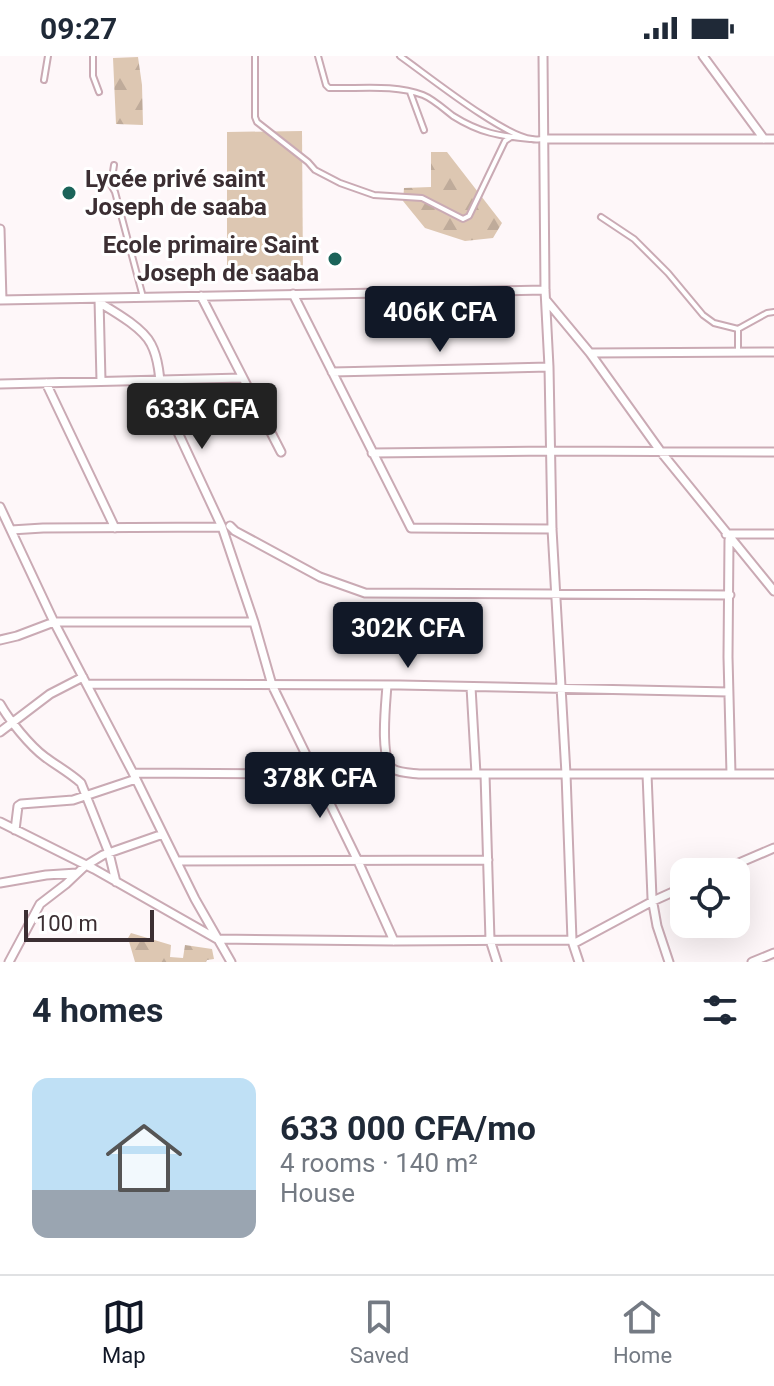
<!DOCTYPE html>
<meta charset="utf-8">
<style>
:root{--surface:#fff;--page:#f6f6f7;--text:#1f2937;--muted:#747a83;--line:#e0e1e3;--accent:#111827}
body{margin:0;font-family:Roboto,sans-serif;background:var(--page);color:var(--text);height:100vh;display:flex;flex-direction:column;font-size:30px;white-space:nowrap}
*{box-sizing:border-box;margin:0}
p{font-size:26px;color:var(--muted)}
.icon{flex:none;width:44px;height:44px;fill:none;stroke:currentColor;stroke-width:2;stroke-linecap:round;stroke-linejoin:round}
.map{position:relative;height:906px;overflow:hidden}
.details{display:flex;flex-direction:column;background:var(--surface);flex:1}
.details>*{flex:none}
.fabs{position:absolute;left:670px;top:802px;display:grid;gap:16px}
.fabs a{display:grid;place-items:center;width:80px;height:80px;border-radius:16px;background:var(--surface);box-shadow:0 8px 32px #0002;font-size:40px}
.scale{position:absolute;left:24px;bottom:20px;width:130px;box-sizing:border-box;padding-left:8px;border:4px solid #3c2f33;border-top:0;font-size:22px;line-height:28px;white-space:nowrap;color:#3c2f33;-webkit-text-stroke:6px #fff;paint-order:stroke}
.price{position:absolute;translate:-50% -68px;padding:0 18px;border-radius:8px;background:var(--accent);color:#fff;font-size:26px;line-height:52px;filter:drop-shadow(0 2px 4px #0008)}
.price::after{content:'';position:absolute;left:50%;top:48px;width:24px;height:18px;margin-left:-12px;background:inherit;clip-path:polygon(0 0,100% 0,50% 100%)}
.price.on{background:#222;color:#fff}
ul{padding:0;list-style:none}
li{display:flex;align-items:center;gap:24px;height:200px;padding:0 32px}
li+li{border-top:2px solid var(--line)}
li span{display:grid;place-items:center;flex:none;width:224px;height:160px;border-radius:16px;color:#555}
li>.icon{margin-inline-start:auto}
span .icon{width:96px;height:96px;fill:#fffc;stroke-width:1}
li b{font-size:34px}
h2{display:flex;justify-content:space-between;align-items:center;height:96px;padding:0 32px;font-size:34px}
.status{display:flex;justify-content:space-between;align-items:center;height:56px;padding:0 40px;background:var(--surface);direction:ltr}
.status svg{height:22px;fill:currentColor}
.tabs{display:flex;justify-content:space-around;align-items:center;height:112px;border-top:2px solid var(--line);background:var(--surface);font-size:22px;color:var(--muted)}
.tabs a{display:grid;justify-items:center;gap:4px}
.tabs .on{color:var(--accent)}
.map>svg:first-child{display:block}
.forest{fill:url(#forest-firs)}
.pitch{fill:#ddc7b2}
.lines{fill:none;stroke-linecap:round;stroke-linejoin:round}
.lane-casing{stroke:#caaab4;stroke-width:8}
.street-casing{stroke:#caaab4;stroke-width:11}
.lane{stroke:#fff;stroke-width:4}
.street{stroke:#fff;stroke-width:7}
.poi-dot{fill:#1b645a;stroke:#fff;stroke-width:3}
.labels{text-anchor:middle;stroke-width:6;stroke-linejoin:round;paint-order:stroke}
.poi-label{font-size:24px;font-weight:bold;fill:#3c2f33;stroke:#fff;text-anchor:start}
</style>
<div class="status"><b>09:27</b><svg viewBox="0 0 49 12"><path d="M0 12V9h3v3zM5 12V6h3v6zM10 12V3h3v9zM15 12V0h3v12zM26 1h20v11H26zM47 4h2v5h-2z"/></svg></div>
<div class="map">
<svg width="774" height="906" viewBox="0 0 774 906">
<defs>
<pattern id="forest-firs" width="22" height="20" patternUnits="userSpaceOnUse" patternTransform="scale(2)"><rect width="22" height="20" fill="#ddc7b2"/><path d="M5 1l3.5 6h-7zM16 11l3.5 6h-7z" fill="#bfab9a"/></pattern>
</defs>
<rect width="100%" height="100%" fill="#fef7f9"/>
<path class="forest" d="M 138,1 L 142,29 L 143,69 L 116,68 L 113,2 Z
M 431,96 L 447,96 L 502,167 L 493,182 L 465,185 L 425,172 L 403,145 L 404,132 L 431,131 Z
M 131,877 L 171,889 L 170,901 L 183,902 L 185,889 L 212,893 L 214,903 L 207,904 L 206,906 L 135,906 L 128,882 Z"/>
<path class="pitch" d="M 302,75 L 303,218 L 227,218 L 227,76 Z"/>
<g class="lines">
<defs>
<path id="lane" d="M 93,0 L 93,20 L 99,36
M 255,0 L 255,61 L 257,66 L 308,106 L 315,114 L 340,127 L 374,139 L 422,142 L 463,163 L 469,160 L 505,85 L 511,81
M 318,0 L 326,29 L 329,32 C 359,33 394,28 423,39 C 433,43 444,53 453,60 C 480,77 499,80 530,83
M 400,0 C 427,19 503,80 532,83 C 536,84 540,83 544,83
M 44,24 L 48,0
M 410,36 L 424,74
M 114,109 L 111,129 L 115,136 L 143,241
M 601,161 L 634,183 L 668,217 L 703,259 L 714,267 L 738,273
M 738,296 L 738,273 L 767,257 L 774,256"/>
<path id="street" d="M 543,0 L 545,234 L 549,311 L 552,473 L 566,718 L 572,884
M 703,0 L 764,83
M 544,83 L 774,83
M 0,173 L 2,244
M 293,238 L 411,472 L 552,473
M 201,240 L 281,396
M 99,243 L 101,325
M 0,244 L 545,234
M 546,244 L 590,297 L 661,396 L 774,535
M 100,247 C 115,256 143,272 151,288 C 159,303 160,324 161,340 L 222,471 L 254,566 L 272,629 L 357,803 L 394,885
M 590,297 L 774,296
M 332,316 L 549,311
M 46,327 L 115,472
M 0,328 L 242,322
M 372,397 L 550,395 L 774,396
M 0,451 L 54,566 L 133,717 L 195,843 L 231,906
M 230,470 L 235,475 L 320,521 L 365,537 L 730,539
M 11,474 L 43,472 L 222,471
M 726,478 L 774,478
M 729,484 L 728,601 L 731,718
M 0,584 L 17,580 L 54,566 L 254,566
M 87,628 L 400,629 L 729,636
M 387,629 C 386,646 379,703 393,713 C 400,717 411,717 419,718 L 774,718
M 471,631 L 476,718
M 0,648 C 9,664 30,690 45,701 C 57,710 70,717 81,727 L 109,797 L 116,826
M 0,676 L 50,638 L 83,621
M 133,717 L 314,718
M 485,718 L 490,884 L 497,906
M 647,718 L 652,842 L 657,870 L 669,906
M 0,766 L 94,813 L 217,883 L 394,885 L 572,884 L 573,888 L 653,845 L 684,831
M 15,774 L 18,750 L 21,748 L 73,744 L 136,723
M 177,805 L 488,804
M 718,816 L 774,792
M 0,827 L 46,819 L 77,817
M 573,888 L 579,906
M 9,906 L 40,848 L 66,828 L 85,810 L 103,799 L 163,778
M 752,906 L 774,897"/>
</defs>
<use href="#lane" class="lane-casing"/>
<use href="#street" class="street-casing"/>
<use href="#lane" class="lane"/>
<use href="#street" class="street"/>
</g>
<g class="poi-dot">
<circle cx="69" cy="137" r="8"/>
<circle cx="335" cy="203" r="8"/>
</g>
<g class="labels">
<g class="poi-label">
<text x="85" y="131">Lycée privé saint<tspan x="85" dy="28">Joseph de saaba</tspan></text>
<text x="319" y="197" text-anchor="end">Ecole primaire Saint<tspan x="319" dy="28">Joseph de saaba</tspan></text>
</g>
</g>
</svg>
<div class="fabs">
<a><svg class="icon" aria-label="locate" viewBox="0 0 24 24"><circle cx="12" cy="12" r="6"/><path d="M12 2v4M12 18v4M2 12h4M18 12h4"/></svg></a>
</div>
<div class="scale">100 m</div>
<b class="price" style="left:440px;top:298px">406K CFA</b>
<b class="price on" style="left:202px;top:395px">633K CFA</b>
<b class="price" style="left:408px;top:614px">302K CFA</b>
<b class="price" style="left:320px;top:764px">378K CFA</b>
</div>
<section class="details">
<h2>4 homes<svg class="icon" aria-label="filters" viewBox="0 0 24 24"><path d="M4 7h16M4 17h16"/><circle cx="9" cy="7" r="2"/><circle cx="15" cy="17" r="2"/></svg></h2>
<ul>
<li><span style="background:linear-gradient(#bfe0f5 70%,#9aa5b1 0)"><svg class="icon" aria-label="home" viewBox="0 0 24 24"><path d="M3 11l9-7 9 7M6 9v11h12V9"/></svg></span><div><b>633 000 CFA/mo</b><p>4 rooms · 140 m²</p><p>House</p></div></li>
</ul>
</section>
<nav class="tabs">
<a class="on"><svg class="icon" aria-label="map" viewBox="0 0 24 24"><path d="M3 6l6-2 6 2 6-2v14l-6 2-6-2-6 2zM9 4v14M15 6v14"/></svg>Map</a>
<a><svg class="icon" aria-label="saved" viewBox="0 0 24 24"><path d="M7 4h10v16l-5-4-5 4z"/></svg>Saved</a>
<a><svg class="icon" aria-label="home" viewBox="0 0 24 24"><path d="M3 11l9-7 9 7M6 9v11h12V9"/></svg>Home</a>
</nav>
